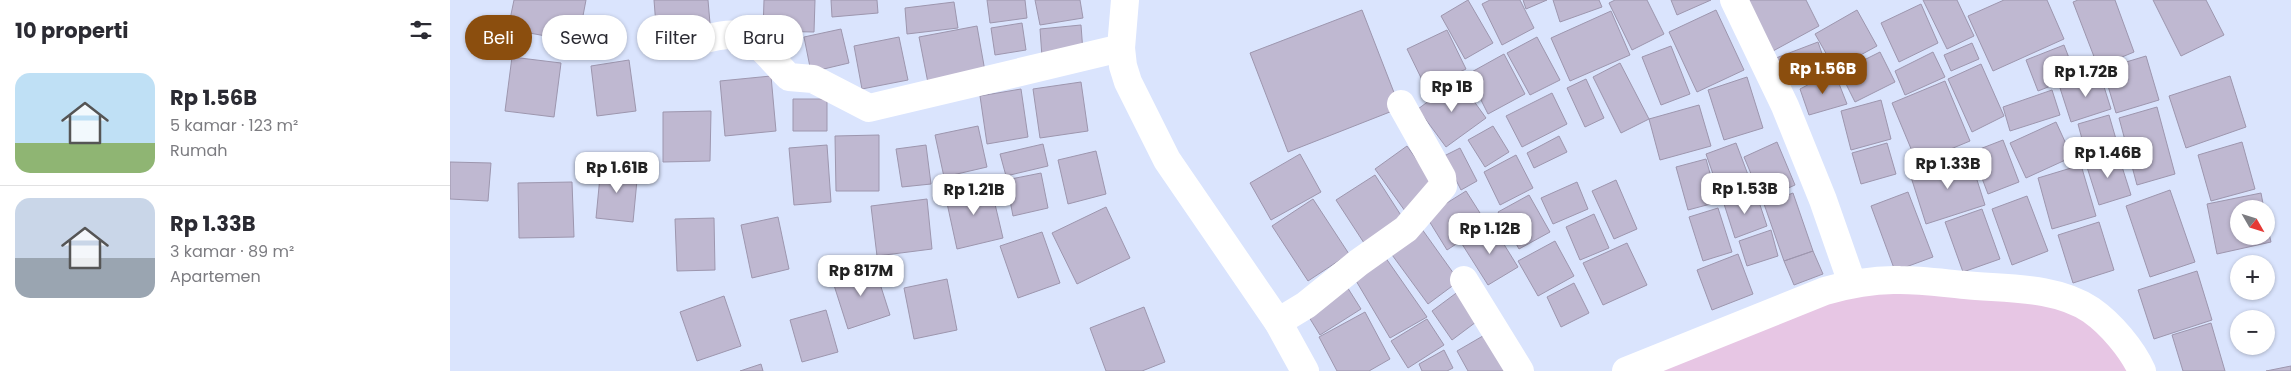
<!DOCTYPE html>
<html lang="id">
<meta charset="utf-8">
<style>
:root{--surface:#fff;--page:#f2f2f3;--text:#2b2b33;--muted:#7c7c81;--line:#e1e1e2;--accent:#8b4e0e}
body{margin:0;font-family:Poppins,sans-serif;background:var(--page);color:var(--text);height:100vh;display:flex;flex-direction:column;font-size:19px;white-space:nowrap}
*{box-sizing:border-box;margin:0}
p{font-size:16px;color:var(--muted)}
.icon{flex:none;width:28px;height:28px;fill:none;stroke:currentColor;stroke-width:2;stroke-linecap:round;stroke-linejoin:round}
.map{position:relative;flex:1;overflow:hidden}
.panel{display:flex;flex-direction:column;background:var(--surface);width:450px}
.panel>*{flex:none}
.top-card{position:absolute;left:15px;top:15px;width:475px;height:45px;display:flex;gap:10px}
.needle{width:32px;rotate:129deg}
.buttons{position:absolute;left:1780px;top:200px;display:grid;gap:10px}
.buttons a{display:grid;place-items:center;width:45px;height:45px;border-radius:50%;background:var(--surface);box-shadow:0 1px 4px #0004;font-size:25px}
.price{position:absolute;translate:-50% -42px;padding:0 11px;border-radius:10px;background:#fff;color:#222;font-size:16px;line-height:32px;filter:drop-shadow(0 1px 2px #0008)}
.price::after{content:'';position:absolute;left:50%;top:30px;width:15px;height:11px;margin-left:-8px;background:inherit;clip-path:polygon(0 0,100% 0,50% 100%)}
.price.current{background:var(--accent);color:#fff}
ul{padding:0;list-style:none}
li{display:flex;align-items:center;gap:15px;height:125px;padding:0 15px}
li+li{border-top:1px solid var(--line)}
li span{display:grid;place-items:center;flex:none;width:140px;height:100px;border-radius:15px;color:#555}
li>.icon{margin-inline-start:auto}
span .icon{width:60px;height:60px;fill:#fffc;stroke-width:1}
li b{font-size:21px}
h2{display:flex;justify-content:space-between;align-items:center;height:60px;padding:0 15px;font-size:21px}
.tag{padding:0 18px;border-radius:22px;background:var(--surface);box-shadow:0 1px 4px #0004;font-size:18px;line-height:45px}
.tag.current{background:var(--accent);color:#fff}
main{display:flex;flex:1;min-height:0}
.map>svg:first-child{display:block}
.green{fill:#e7c6e4}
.building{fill:#bfb8d1;stroke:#9d96ae}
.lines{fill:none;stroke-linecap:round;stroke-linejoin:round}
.street{stroke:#fff;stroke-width:28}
.secondary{stroke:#fff;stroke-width:28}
</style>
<main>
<section class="panel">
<h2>10 properti<svg class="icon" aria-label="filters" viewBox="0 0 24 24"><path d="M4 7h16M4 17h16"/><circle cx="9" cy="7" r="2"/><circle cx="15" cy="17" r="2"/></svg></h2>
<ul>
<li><span style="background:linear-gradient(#bfe0f5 70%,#8fb573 0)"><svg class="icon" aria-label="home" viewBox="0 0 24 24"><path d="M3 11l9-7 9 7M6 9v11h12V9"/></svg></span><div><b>Rp 1.56B</b><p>5 kamar · 123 m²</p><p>Rumah</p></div></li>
<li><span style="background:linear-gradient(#c9d6e8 60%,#9aa5b1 0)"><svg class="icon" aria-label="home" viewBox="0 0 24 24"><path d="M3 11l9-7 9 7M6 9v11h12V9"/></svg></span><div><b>Rp 1.33B</b><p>3 kamar · 89 m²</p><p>Apartemen</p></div></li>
</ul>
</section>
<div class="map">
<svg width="1841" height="371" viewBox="0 0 1841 371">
<rect width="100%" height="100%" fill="#dae4fd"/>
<path class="green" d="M 1470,279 L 1614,299 L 1694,371 L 1211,371 L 1368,295 Z"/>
<path class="building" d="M 64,0 L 136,0 L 128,42 L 58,29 Z
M 204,0 L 258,0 L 261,35 L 207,39 Z
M 314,0 L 365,0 L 364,32 L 313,31 Z
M 381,0 L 427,0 L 428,13 L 382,17 Z
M 537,0 L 575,0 L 577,18 L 540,23 Z
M 585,0 L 630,0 L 633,18 L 590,25 Z
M 1018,0 L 1043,43 L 1015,59 L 991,16 Z
M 1040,0 L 1070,0 L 1084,28 L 1052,45 L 1032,4 Z
M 1073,0 L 1097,0 L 1076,9 Z
M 1103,0 L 1149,0 L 1152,7 L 1110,22 Z
M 1165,0 L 1197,0 L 1214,34 L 1182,50 L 1159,3 Z
M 1221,0 L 1261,0 L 1227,15 Z
M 1296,0 L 1356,0 L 1369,26 L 1323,51 Z
M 1473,0 L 1507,0 L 1524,36 L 1497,49 Z
M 1554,0 L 1597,0 L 1614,39 L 1543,71 L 1518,16 Z
M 1628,0 L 1665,0 L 1684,52 L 1648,67 L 1623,2 Z
M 1703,0 L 1756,0 L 1774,35 L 1731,56 Z
M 504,2 L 508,28 L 457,34 L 455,8 Z
M 1471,4 L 1488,43 L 1449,62 L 1431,23 Z
M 912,10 L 950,108 L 838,152 L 800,53 Z
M 1266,10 L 1294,70 L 1247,92 L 1219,32 Z
M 1407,10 L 1427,46 L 1385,69 L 1365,34 Z
M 1161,11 L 1180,55 L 1120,81 L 1101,38 Z
M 572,23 L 576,50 L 545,55 L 541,28 Z
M 631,25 L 633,52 L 592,57 L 590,29 Z
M 527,26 L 536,77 L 479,88 L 469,37 Z
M 391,29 L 399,63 L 361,72 L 354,37 Z
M 997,30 L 1016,69 L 976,88 L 957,49 Z
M 449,37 L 458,80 L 412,89 L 404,46 Z
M 1087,37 L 1110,80 L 1080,95 L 1057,53 Z
M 1368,42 L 1377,68 L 1336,84 L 1326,58 Z
M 1522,43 L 1529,59 L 1501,71 L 1494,55 Z
M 1614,45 L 1626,76 L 1588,91 L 1576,60 Z
M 1221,46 L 1240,94 L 1211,105 L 1192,57 Z
M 1430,52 L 1445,82 L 1405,102 L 1390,72 Z
M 1483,52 L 1495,77 L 1455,95 L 1445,71 Z
M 1054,54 L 1075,94 L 1038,114 L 1018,74 Z
M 1696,56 L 1709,100 L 1666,113 L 1653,69 Z
M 62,57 L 111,63 L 104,117 L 55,111 Z
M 179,60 L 186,111 L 147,116 L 141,66 Z
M 1170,63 L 1199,119 L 1171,133 L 1143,77 Z
M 1531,64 L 1554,116 L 1522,132 L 1498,79 Z
M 1384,71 L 1397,104 L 1359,115 L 1350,89 Z
M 1650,74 L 1661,109 L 1621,122 L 1610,88 Z
M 321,76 L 326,131 L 275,136 L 270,81 Z
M 1780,76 L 1796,127 L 1736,148 L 1719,96 Z
M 1297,77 L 1313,128 L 1274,140 L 1258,90 Z
M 1008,79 L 1036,118 L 996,147 L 968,109 Z
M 1136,79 L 1154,118 L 1135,127 L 1117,88 Z
M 1495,81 L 1520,141 L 1467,163 L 1442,103 Z
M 631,82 L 638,131 L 590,138 L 583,89 Z
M 571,89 L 578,137 L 537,144 L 530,96 Z
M 1602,90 L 1610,115 L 1560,131 L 1553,107 Z
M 1102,93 L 1117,124 L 1072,147 L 1056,116 Z
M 343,99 L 377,99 L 377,131 L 343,131 Z
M 1431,100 L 1441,139 L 1401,150 L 1391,111 Z
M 1249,105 L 1261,146 L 1210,160 L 1199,119 Z
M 1707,107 L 1725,174 L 1687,185 L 1669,118 Z
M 261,111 L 260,161 L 213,162 L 213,112 Z
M 1659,115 L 1668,146 L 1636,154 L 1628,124 Z
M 1606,122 L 1622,157 L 1576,178 L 1560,143 Z
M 528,126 L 537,167 L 494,177 L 485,135 Z
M 1043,126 L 1059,152 L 1035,167 L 1018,140 Z
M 429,135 L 429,191 L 386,191 L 385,136 Z
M 1109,136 L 1117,152 L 1084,168 L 1077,153 Z
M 1553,140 L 1569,182 L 1538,194 L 1522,152 Z
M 1327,142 L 1345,185 L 1312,200 L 1294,157 Z
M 1792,142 L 1805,189 L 1761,201 L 1748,155 Z
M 1286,143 L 1303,188 L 1272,200 L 1256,154 Z
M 1437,143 L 1446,174 L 1411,184 L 1402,153 Z
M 593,144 L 598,166 L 556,176 L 550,154 Z
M 377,145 L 381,202 L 344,205 L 339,148 Z
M 476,145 L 481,184 L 452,187 L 446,149 Z
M 957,146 L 987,188 L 955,211 L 925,169 Z
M 1010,148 L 1027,181 L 1011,190 L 994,156 Z
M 646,151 L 656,194 L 618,204 L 608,160 Z
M 850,154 L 871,192 L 821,220 L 800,183 Z
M 1668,154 L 1681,195 L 1649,205 L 1636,164 Z
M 1066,155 L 1083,188 L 1050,205 L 1034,172 Z
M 1519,155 L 1535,205 L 1476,224 L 1460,174 Z
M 1256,159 L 1268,202 L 1238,210 L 1226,167 Z
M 0,162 L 41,163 L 38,201 L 0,199 Z
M 1631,165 L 1646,216 L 1602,229 L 1588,178 Z
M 151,166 L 188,170 L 183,222 L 146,218 Z
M 591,173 L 598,208 L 563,216 L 556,180 Z
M 925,175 L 954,220 L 916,246 L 886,200 Z
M 1166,180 L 1187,229 L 1164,239 L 1142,191 Z
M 122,182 L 124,237 L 69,238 L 68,183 Z
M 1127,182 L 1138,209 L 1103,224 L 1091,198 Z
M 540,183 L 553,238 L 507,249 L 495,194 Z
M 1720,190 L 1745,262 L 1700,277 L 1676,206 Z
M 1016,191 L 1037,224 L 997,250 L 976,216 Z
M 1458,192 L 1483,257 L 1445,271 L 1421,206 Z
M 1306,193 L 1317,226 L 1285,238 L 1274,204 Z
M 1343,193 L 1363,251 L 1334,261 L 1314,204 Z
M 1811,193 L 1814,209 L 1789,209 L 1789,236 L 1816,236 L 1816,220 L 1821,242 L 1767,254 L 1757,204 Z
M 1079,195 L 1100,232 L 1069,249 L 1048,212 Z
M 1577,196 L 1598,251 L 1562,265 L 1542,209 Z
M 477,199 L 482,249 L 427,256 L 421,206 Z
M 863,199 L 899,254 L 858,281 L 822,226 Z
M 656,207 L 680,258 L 627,284 L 602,233 Z
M 1268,208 L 1282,252 L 1253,261 L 1239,217 Z
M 1532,209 L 1550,259 L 1513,272 L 1495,222 Z
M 1144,214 L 1159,248 L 1130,260 L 1116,227 Z
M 328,217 L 339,269 L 302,278 L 291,225 Z
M 264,218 L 265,270 L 227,271 L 225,219 Z
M 1649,222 L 1664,270 L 1623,283 L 1608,235 Z
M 969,225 L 1009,281 L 978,304 L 937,248 Z
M 1042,225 L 1068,267 L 1038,285 L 1012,244 Z
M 1321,230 L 1328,256 L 1297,266 L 1289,241 Z
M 592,232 L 610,283 L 568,298 L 550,246 Z
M 1105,241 L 1124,276 L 1088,296 L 1068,261 Z
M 1177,243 L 1197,285 L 1153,305 L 1133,263 Z
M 1363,251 L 1373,274 L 1344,285 L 1334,261 Z
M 933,254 L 977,317 L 940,338 L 902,274 Z
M 1288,254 L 1303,294 L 1262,310 L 1247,270 Z
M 424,265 L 440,315 L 398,329 L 382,279 Z
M 1747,271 L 1762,320 L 1704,339 L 1688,290 Z
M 497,279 L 507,330 L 464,339 L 454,288 Z
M 894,282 L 911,309 L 870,335 L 854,309 Z
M 1124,283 L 1139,313 L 1111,327 L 1097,297 Z
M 1009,291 L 1030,319 L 1002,340 L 982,311 Z
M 274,296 L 291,346 L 247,361 L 230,312 Z
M 694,307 L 715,362 L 692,371 L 656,371 L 640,328 Z
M 376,310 L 388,352 L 352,362 L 340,320 Z
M 915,312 L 940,359 L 919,371 L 887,371 L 869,337 Z
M 977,319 L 994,345 L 958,368 L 941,341 Z
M 1761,323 L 1775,371 L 1733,371 L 1722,335 Z
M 1038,333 L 1057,371 L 1018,371 L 1007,351 Z
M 994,350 L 1003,368 L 997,371 L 972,371 L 969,364 Z
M 311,364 L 313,371 L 290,371 Z
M 1841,366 L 1841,371 L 1816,371 Z"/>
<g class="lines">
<path class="street" d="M 1284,0 L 1335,106 L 1373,200 L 1402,283
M 237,44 C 253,40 279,30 295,37 C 313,45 326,65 339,77 L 363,79 L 419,108 L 671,48
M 1014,280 L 1070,371
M 828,322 L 856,305 L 908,263 L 956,229 L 993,186 L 992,177 L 951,104
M 1176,371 L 1375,291 C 1399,284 1424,279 1450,280 C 1471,280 1493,283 1515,285 C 1555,289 1606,286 1641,310 C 1661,324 1682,349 1692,371"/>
<path class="secondary" d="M 675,0 L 671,48 L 673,66 L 678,82 L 717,160 L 828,322 L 855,371"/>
</g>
</svg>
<div class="buttons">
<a><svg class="needle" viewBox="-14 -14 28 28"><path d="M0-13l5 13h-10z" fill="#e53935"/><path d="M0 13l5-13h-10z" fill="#7c7c81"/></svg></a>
<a>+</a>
<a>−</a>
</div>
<b class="price current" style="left:1373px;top:95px">Rp 1.56B</b>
<b class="price" style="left:1636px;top:98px">Rp 1.72B</b>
<b class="price" style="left:1002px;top:113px">Rp 1B</b>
<b class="price" style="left:1658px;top:179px">Rp 1.46B</b>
<b class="price" style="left:1498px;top:190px">Rp 1.33B</b>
<b class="price" style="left:167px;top:194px">Rp 1.61B</b>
<b class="price" style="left:1295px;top:215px">Rp 1.53B</b>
<b class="price" style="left:524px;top:216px">Rp 1.21B</b>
<b class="price" style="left:1040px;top:255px">Rp 1.12B</b>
<b class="price" style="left:411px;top:297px">Rp 817M</b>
<div class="top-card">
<a class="tag current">Beli</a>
<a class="tag">Sewa</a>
<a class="tag">Filter</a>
<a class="tag">Baru</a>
</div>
</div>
</main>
